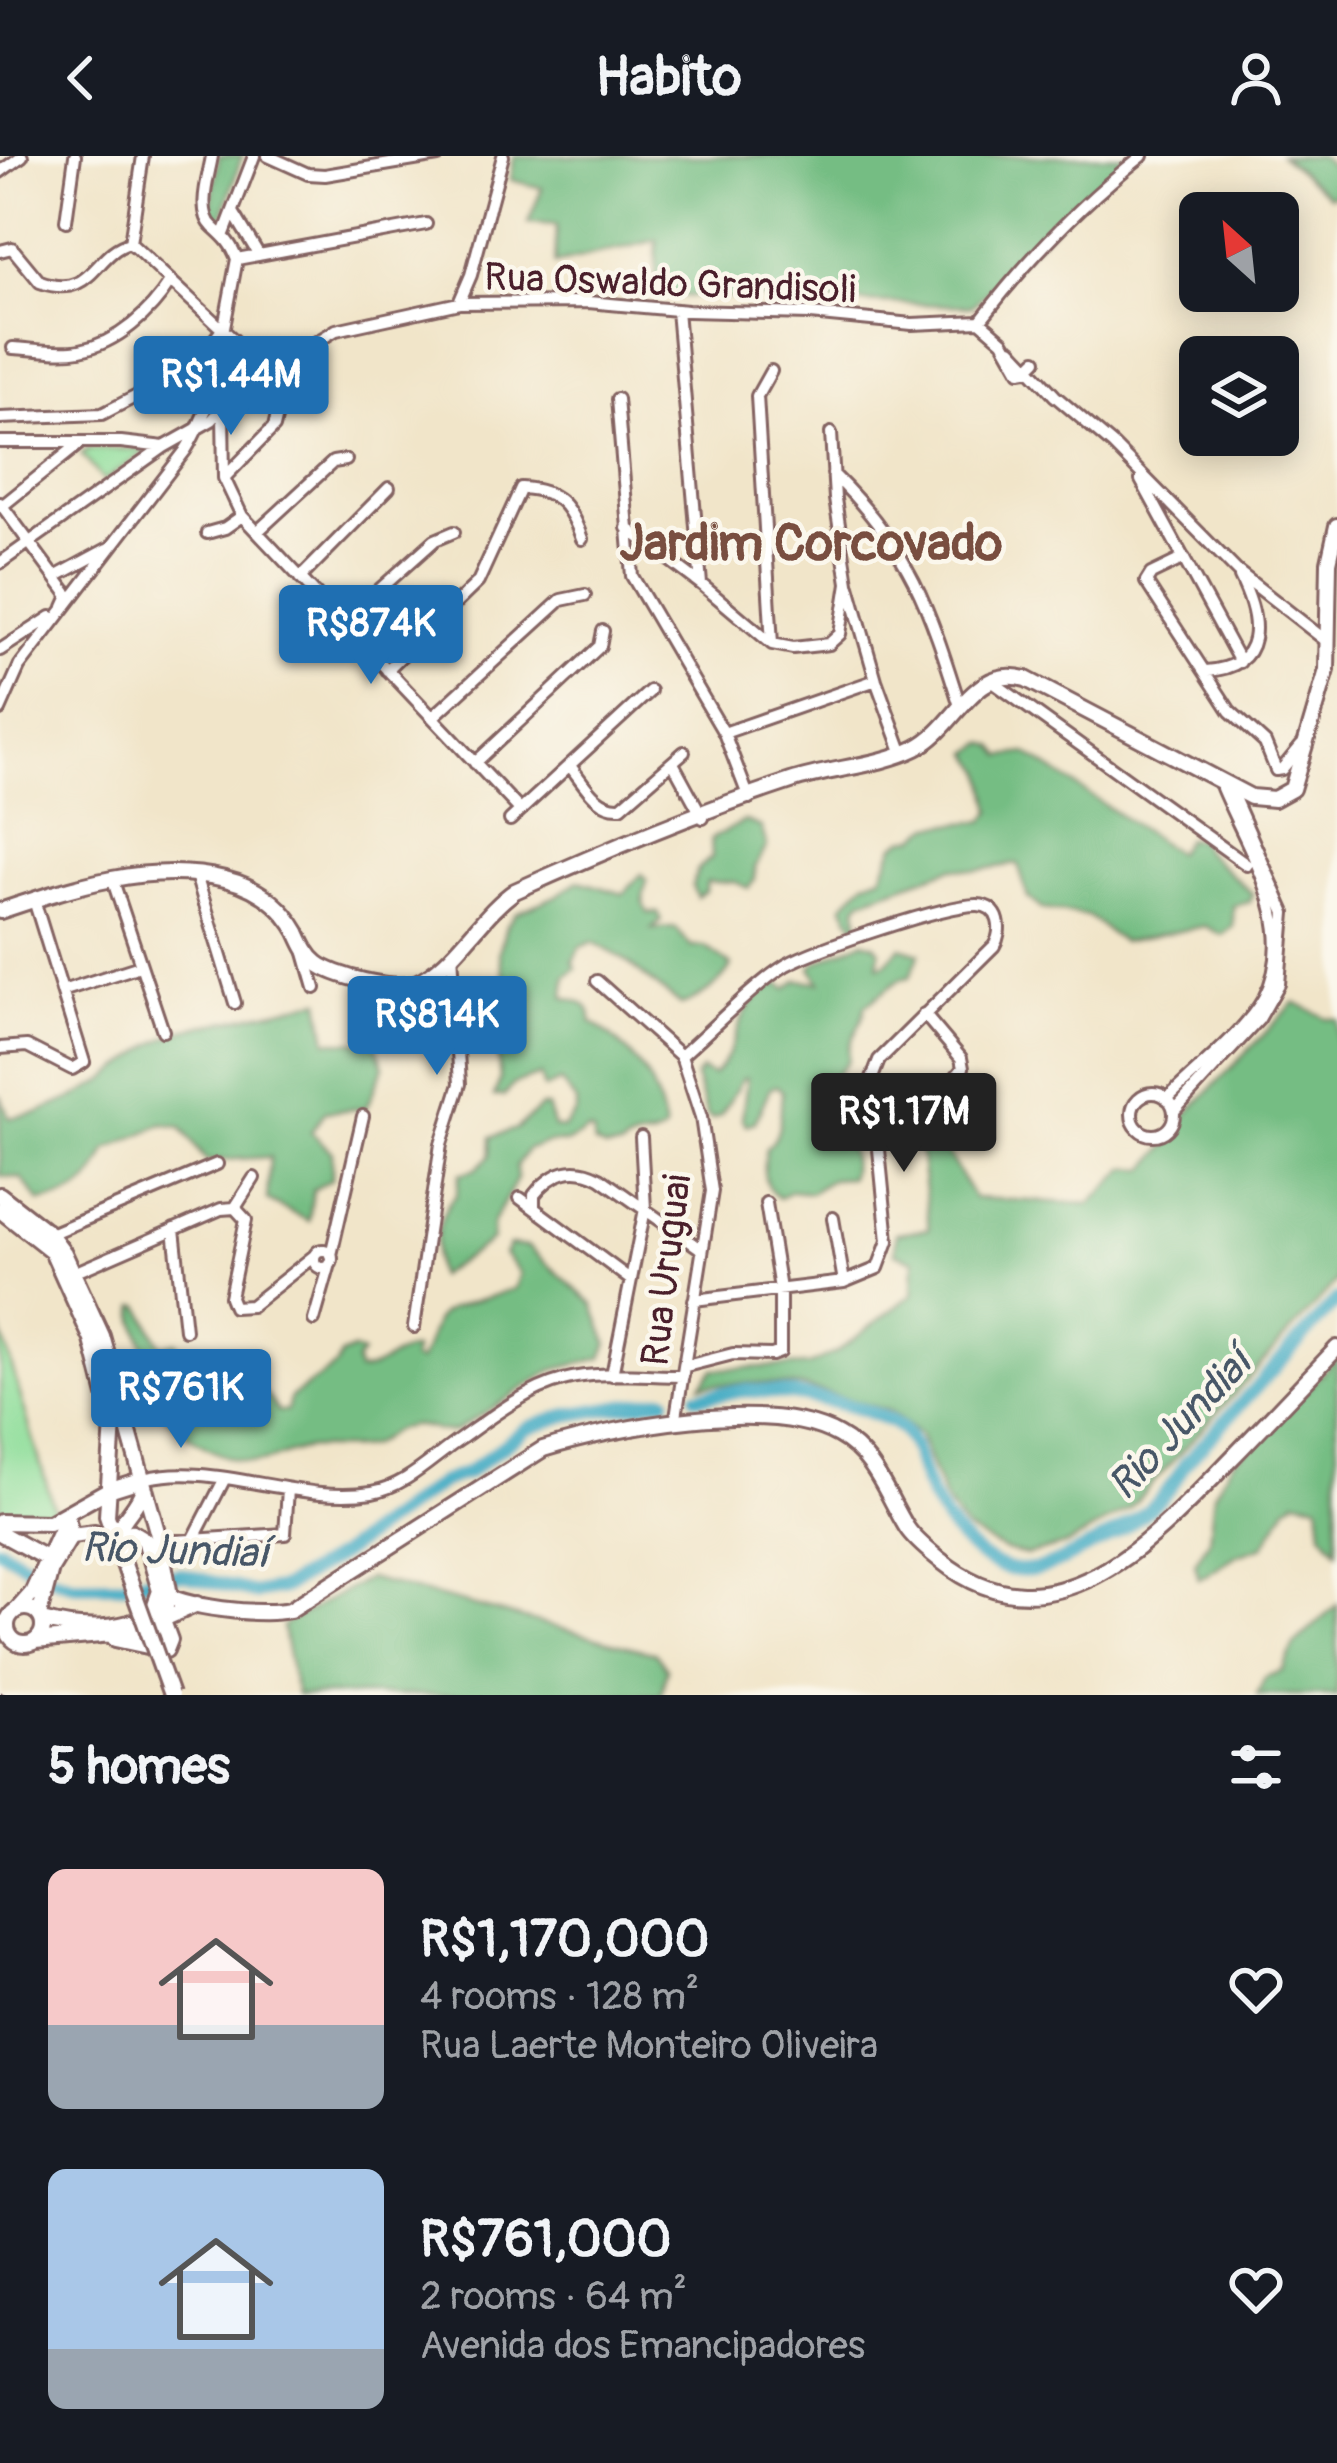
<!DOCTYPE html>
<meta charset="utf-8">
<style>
:root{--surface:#171b24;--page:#20242c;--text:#f1f3f6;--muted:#9ea1a6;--accent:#1f6fb2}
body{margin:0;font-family:Pangolin,sans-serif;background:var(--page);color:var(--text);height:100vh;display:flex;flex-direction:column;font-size:45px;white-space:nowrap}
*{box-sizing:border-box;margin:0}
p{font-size:39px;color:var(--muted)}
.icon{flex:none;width:66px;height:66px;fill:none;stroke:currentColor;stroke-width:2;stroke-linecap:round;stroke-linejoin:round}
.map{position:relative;height:1539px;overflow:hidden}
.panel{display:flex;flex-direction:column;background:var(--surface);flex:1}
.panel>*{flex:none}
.needle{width:78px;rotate:333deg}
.tools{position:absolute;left:1179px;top:36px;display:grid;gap:24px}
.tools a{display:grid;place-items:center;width:120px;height:120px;border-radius:18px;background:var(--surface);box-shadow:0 6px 30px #0003;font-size:60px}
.price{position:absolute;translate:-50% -102px;padding:0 27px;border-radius:12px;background:var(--accent);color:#fff;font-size:39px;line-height:78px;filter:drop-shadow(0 3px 6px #0008)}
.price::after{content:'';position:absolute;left:50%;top:72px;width:36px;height:27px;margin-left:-18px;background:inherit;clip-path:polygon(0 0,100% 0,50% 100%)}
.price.active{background:#222;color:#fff}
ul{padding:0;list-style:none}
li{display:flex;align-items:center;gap:36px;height:300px;padding:0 48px}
li span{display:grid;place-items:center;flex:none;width:336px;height:240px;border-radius:18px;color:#555}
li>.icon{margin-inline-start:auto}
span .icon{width:144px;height:144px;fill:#fffc;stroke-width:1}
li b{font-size:51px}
h2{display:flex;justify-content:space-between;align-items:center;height:144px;padding:0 48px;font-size:51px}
header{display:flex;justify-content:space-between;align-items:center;height:156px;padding:0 48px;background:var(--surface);font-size:54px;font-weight:700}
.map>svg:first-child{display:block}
.green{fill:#90de9b;stroke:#6d7e63;stroke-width:3}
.forest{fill:#74bd83;stroke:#5f6e57;stroke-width:3}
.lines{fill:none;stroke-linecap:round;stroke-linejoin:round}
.river{stroke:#44acc4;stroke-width:14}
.minor-casing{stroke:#846462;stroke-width:16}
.major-casing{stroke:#846462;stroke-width:20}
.minor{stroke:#fff;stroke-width:10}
.major{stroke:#fff;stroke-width:14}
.rail{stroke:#4a1f2b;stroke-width:3;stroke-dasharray:18 9;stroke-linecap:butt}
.major-bridge-casing{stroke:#846462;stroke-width:20;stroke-linecap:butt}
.major-bridge{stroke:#fff;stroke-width:14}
.labels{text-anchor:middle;stroke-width:9;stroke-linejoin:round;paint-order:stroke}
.street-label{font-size:39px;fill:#4a1f2b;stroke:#fbf7ec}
.water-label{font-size:42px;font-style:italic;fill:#485768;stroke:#fbf7ec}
.district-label{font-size:51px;font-weight:bold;fill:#794e40;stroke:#fbf7ec}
</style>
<header><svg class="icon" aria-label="back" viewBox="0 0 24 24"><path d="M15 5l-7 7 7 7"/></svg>Habito<svg class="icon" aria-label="person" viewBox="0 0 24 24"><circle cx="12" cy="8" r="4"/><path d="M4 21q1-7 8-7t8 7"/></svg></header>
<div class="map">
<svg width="1337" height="1539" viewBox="0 0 1337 1539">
<rect width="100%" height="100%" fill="#fbf7ec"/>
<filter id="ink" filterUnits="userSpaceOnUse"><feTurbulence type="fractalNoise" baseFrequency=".00833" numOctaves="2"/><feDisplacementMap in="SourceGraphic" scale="24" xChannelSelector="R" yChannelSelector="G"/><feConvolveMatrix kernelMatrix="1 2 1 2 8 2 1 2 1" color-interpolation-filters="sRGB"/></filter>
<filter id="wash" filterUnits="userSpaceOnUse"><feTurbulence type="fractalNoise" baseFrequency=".004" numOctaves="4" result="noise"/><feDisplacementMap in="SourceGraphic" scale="48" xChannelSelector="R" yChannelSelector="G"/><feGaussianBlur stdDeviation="2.7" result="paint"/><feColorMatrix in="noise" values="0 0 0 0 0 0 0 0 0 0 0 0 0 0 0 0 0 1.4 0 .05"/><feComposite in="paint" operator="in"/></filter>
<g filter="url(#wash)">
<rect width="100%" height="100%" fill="#f1e5c9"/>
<path class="green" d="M 88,293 L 149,293 L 104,325 L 81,298 Z
M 0,1171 L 54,1353 L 48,1359 L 0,1355 Z"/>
<path class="forest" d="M 219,0 L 242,0 L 220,68 L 209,61 Z
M 514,0 L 1127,0 L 972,150 L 655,139 L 657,84 L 555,108 L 557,69 L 528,67 L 542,32 L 511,24 Z
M 1281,0 L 1320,0 L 1337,15 L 1337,38 L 1329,40 Z
M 985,587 L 995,590 L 1003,600 L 1027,597 L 1176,697 L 1186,683 L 1199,684 L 1203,694 L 1253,738 L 1250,746 L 1233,750 L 1233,771 L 1222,779 L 1205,770 L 1122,786 L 1088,760 L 1042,753 L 1028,742 L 1018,708 L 977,714 L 952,712 L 862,744 L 857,750 L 859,769 L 855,771 L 843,749 L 866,725 L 882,719 L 895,689 L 904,683 L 917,681 L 930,670 L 984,665 L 992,655 L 984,615 L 971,597 Z
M 745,665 L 761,671 L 767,690 L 755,711 L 755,724 L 748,732 L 735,726 L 707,726 L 705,735 L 697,741 L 692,730 L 698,713 L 712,701 L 711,683 Z
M 641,718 L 647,725 C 643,737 641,746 648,757 L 658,757 L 661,765 L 652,773 L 676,772 L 691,791 L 705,791 L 732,809 C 722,827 701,843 681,849 L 623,803 L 593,786 L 580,791 L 573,805 L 576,812 L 566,820 L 564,841 C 579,847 592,846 591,865 C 634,898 655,918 665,974 C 653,986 633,979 621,992 L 605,993 L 594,987 L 593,977 L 588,975 L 566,987 L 548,987 L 528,993 L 516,1010 L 517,1023 L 492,1068 L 492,1084 L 438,1120 C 430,1103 439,1050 456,1040 L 460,1018 L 476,1013 L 490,1000 L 491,981 L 516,973 L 541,951 L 547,951 L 554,972 L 563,972 L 576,956 L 576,946 L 561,926 L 544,933 L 540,919 L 514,928 L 504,940 L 494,940 L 500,924 L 495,866 L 509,841 L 499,796 L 506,770 L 516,757 L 556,740 L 579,725 L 624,738 Z
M 863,785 L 875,788 L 880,795 L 878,810 L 885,808 L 901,791 L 920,797 L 910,821 L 900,823 L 865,850 C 864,871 846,882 848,904 L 820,940 L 836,951 L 833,960 C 844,978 858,1001 850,1022 L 831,1023 L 811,1037 L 791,1035 L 779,1042 C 762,1032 762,1010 766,992 C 783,981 780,954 782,935 L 777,930 L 770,932 L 755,966 L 747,969 L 742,963 L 747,922 L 742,923 L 721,959 L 712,963 L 707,959 L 695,921 L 701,914 L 713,919 C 746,886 726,856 778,827 L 786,833 L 798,824 L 820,826 L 811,812 L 815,807 Z
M 320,844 L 327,885 L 375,886 L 384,910 L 366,952 L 325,956 L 311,976 L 332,996 L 332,1023 L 313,1034 L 309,1065 L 267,1044 L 270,1001 L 206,1005 L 181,971 L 163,968 L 107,994 C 91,1033 79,1039 40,1046 L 21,1022 L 0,1020 L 0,938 L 9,962 L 37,957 L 77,940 L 104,925 L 152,889 L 180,875 Z
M 1295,846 L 1326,862 L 1337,863 L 1337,1125 L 1129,1353 L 1069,1388 L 1027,1399 L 1004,1394 L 966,1374 L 944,1343 L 919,1279 L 890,1255 L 804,1231 L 759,1227 L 701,1229 L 714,1213 L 809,1209 L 837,1196 L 913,1138 L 914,1104 L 895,1097 L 896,1077 L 929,1073 L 916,954 L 929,966 L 974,1042 L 1090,1048 L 1127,1012 L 1146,1013 L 1171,985 L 1185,960 Z
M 509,1089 L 528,1091 L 593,1148 L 608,1187 L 602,1202 L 553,1214 L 455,1275 C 439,1279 427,1268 410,1270 C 388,1273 385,1284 369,1290 C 353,1295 323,1290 304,1293 C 285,1296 271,1308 251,1306 C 212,1303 162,1268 148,1232 C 143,1219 146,1207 144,1195 C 142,1180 133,1167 136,1150 L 141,1150 L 161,1190 L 176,1186 L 181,1192 L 174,1204 L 165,1206 L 157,1196 L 154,1199 L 159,1215 L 182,1221 L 192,1232 L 207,1231 L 217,1218 C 245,1217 265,1232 278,1256 L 287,1255 L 290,1242 L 336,1210 L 341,1199 L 353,1194 L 362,1198 L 356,1205 L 358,1215 C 377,1216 395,1194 413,1194 L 412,1203 L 418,1206 C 428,1194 429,1177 437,1163 C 446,1148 495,1142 515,1132 L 520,1117 L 504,1098 Z
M 1337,1201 L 1337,1394 L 1322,1376 L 1319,1347 L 1296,1343 L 1287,1350 L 1264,1390 L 1237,1399 L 1199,1423 L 1195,1407 L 1209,1384 L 1214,1337 L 1233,1305 L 1260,1283 Z
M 368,1422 L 655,1497 L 667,1512 L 661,1539 L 296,1539 L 282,1470 Z
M 1337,1449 L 1337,1539 L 1257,1539 L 1265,1521 L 1282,1515 L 1294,1489 Z"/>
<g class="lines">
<path class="river" d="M 697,1241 C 712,1239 727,1236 743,1235 C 781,1234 863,1248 895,1268 C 915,1281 917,1304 924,1324 C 941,1367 984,1425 1038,1413 C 1055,1409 1073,1399 1089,1391 C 1127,1373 1165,1348 1184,1309 L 1337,1144
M 0,1393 L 43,1418 L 75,1429 L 118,1429 L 180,1418 L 256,1437 L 283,1432 L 340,1399 L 442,1326 L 467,1317 L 527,1272 L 567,1259 L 665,1243"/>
</g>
</g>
<g filter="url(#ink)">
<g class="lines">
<defs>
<path id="minor" d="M 212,0 C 209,20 196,55 213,71 C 225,82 231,87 237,103
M 268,0 L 308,18 L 325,19 L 438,0
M 0,16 L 22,0
M 233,56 L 259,99
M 66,65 L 75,0
M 224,78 L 254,0
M 130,87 L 143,0
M 0,95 L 12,92 L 40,126 C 93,145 94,96 130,87
M 237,103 L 426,68
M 459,147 L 471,119 L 503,0
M 677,154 L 701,428
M 980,165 C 1027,104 1082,47 1142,0
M 13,192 C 34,193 59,198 80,194 C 118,187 151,156 170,126
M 1011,193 L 1055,240 L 1113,289 L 1237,415 L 1329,487
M 771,215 L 757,240 L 772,488
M 239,233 L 336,174 L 459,147 L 588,146 L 688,155 L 810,158 L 912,168 L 980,165 L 1003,185 L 1020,215 L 1026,214 L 1036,204
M 617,243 L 632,420 L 724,577 L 749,642
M 223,256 L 224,322 L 242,360 L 520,654
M 0,262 L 102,258 L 193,211 L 224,171 L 237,103
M 0,286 L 121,286 L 164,291
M 833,318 C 910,393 929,451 960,550
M 224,322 L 274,271 L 277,259
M 1141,324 L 1240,506
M 0,347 L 69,440 L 64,451
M 2,350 L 79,288
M 627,372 L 701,428 L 772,488 L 793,492 L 829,488 L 840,478 L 848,427 L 835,343 L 831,277
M 257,376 L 333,306 L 346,304
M 207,377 L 225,372 L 242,360
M 1184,402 L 1151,418 L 1146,426 L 1230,555 L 1265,587 L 1276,614 L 1282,613 L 1301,590
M 0,407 L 164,291 L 212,264 L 239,233 L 242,209 L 234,184 L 130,87
M 55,421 L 107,393
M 300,422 L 389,332
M 849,430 L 876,524 L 903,598
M 342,467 L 435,384 L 454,376
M 0,494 L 51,461
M 20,510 L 185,295 C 208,259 201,243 240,218
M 387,514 L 478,426 L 521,332 C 559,334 570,349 582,383
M 1206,515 C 1268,511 1261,463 1240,421
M 990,524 L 1247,709
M 0,554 L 20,509
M 433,561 L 561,444 L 585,439
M 724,577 L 876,524
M 475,607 L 600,490 L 603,475
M 673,607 L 703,662
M 570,610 C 584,627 596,653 621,651 L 684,596
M 510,664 L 650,535
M 196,719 L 235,847
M 112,722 L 163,875
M 305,797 L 315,832
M 597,825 L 681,900
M 62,835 L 140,810
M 924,858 L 961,902 L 963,912 L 930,952
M 0,892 L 27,890 L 72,913 L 84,906 L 34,744
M 681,900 C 710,875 755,828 786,809 C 814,793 947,748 978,749 C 1001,750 1003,775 994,790 L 879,904 L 872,922 L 888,1085 L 878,1112 L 844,1126 L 694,1144
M1132 958a21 21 0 1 1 42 0a21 21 0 1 1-42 0Z
M 1167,943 C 1196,914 1245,876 1264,842 C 1301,772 1249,696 1222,632
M 1174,955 L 1259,863 L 1279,828 L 1285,757 L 1228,628
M 520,1042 L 631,1124
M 534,1051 L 534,1039 C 552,1016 573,1008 600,1022 L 701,1093
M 235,1052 L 246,1064 L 230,1141 L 234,1151 L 251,1150 L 314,1100
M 235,1052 L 254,1022
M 833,1062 L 844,1126
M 174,1073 L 185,1174
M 50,1078 L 217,1008
M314 1103a9 9 0 1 1 18 0a9 9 0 1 1-18 0Z
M 331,1099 L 363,960
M 76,1116 L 221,1053 L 235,1052
M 314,1164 L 330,1108
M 414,1171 L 441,988 L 460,928 L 452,797
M 686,1210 L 733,1198 L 772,1199 L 780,1196 L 780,1133 L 766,1047
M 612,1219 L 645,1053 L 641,981
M 675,1267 L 712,1035 L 701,961 L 681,900
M 143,1323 C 214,1304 297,1348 372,1336 C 406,1330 431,1303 459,1284 C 490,1262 525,1234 563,1224 C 600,1214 644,1220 683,1220
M 194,1382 L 224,1324
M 160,1386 L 285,1378 L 288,1333"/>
<path id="major" d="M 0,755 C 71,731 150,705 225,723 C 257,731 281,748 297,776 C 302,787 307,799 317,807 C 333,820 395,835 414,828 C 455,810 479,760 515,735 C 606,694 697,656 791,625 C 831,612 879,610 916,592 C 958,571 972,508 1026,523 L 1251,641 L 1274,643 L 1292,633 L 1327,514 L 1329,406 L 1337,370
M 0,1039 L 50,1078 L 64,1097 L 102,1180 L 160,1386 L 169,1434 L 163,1465
M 0,1054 L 52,1095 L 92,1184 L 113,1267 L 107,1360 L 126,1414
M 0,1366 L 49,1367 L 108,1334 L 143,1323
M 0,1377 L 53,1406
M 71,1380 L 95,1377 L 117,1391
M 117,1386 C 117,1363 137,1354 143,1333
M 160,1435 C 181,1452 262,1460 290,1454 L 543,1293 C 614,1271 771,1241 838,1279 C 875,1299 886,1338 907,1372 C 915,1384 929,1395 940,1404 C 1053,1495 1154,1383 1230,1304 C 1266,1267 1302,1229 1337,1192
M7 1470a18 18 0 1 1 36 0a18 18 0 1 1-36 0Z
M 16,1455 L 32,1437 L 67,1360
M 39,1459 L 51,1413 L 71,1380 L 67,1360
M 42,1464 C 76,1474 121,1476 152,1457 L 160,1435 L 145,1384 L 132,1376 L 117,1391
M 115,1483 L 166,1494 L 170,1484 L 163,1465
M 35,1485 L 134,1476 L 197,1448"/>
</defs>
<use href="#minor" class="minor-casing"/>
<use href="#major" class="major-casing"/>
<use href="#minor" class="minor"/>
<use href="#major" class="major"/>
<path class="rail" d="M 0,1537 L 7,1539"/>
<defs>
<path id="major-bridge" d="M 126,1414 L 171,1539"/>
</defs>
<use href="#major-bridge" class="major-bridge-casing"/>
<use href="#major-bridge" class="major-bridge"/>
</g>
</g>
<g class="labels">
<g class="street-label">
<text transform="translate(670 126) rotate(2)" y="14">Rua Oswaldo Grandisoli</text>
<text transform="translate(665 1114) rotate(-83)" y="14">Rua Uruguai</text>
</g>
<g class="water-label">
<text transform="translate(1179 1267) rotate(-47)" y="15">Rio Jundiaí</text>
<text transform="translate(175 1393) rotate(2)" y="15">Rio Jundiaí</text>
</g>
<g class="district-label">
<text x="811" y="404">Jardim Corcovado</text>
</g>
</g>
</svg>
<div class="tools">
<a><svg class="needle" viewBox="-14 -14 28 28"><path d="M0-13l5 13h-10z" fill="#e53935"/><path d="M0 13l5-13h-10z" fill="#9ea1a6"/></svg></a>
<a><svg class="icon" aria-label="layers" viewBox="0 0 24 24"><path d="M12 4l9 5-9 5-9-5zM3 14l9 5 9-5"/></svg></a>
</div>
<b class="price" style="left:231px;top:282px">R$1.44M</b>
<b class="price" style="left:371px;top:531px">R$874K</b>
<b class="price" style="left:437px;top:922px">R$814K</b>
<b class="price active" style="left:904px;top:1019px">R$1.17M</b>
<b class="price" style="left:181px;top:1295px">R$761K</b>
</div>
<section class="panel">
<h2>5 homes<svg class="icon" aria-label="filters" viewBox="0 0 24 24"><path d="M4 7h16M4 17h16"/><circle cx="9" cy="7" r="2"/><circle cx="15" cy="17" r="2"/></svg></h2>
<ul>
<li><span style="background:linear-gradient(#f6c9c9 65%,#9aa5b1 0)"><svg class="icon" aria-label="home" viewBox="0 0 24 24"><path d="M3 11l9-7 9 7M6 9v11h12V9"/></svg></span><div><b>R$1,170,000</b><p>4 rooms · 128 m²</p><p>Rua Laerte Monteiro Oliveira</p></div><svg class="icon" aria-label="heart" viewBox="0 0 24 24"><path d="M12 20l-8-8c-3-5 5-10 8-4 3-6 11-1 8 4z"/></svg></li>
<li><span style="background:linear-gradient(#a9c7e8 75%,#9aa5b1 0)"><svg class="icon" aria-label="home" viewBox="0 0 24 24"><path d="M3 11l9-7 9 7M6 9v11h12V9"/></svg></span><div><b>R$761,000</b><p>2 rooms · 64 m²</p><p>Avenida dos Emancipadores</p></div><svg class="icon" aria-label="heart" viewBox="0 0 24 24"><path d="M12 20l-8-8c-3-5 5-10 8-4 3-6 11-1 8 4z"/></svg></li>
</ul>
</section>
